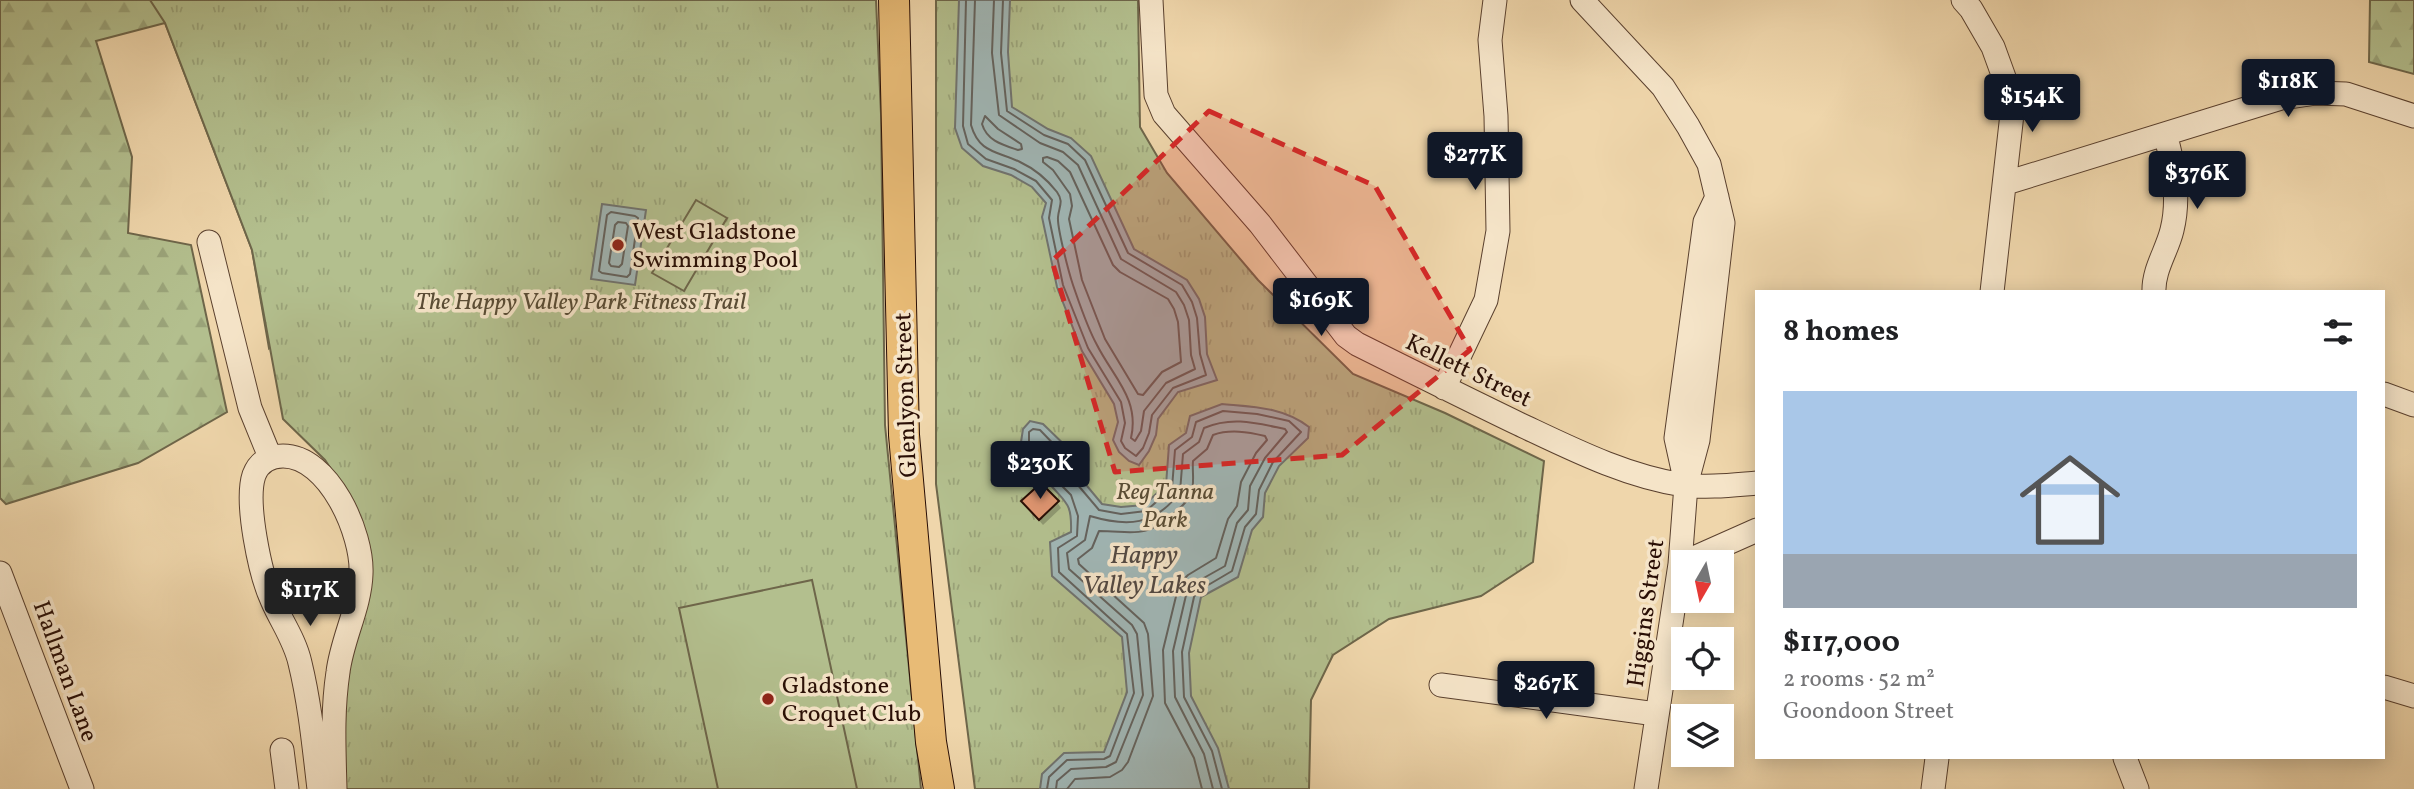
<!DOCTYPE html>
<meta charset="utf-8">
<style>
:root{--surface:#fff;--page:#f2f2f2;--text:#202124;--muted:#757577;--line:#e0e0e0;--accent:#111827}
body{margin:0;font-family:Vollkorn,serif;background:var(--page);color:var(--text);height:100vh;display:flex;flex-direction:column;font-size:26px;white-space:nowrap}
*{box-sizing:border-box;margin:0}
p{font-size:23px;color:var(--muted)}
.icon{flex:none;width:38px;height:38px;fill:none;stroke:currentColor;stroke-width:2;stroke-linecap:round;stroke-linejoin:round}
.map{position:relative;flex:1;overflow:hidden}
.sheet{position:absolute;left:1755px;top:290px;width:630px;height:469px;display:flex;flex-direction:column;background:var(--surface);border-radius:0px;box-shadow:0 4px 18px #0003}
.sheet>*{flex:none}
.needle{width:46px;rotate:189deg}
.controls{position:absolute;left:1671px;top:550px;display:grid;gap:14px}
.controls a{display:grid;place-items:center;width:63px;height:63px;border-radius:0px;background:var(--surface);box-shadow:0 4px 18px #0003;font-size:35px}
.price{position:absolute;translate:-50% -60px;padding:0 16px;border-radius:7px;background:var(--accent);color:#fff;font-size:23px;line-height:46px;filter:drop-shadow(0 2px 4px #0008)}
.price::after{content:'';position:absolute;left:50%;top:42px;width:21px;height:16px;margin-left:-10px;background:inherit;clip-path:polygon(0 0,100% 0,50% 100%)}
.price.selected{background:#222;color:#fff}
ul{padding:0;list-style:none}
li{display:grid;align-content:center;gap:14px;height:371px;padding:0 28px}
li+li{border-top:2px solid var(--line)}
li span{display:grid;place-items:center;height:217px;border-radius:0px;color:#555}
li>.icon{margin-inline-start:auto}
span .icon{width:126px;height:126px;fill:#fffc;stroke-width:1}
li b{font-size:30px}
h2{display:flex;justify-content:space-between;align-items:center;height:84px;padding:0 28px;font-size:30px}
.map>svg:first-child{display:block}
.forest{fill:url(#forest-firs);stroke:#6e664a;stroke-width:2}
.park{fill:url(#park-tufts);stroke:#6e664a;stroke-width:2}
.pitch{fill:#b3bf8e;stroke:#6e664a;stroke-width:2}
.water{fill:#a0b6b5;stroke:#70736f;stroke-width:2}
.shadow{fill:#0003}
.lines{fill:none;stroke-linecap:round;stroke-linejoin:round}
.shore{stroke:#64625d;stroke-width:2}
.building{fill:#df9571;stroke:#290e05;stroke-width:2}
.minor-casing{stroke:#5a402e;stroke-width:25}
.major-casing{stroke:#290e05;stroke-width:32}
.minor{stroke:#f5e4c8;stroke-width:23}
.major{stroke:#e8bb76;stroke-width:30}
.marked{fill:#d62828;fill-opacity:0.2;stroke:#d62828;stroke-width:5;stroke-dasharray:14 9;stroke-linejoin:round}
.poi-dot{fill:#8f2418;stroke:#f5e4c8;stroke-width:2.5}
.labels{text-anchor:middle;stroke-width:7;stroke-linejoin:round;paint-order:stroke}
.poi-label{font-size:24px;fill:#290e05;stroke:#f5e4c8;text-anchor:start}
.park-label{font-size:24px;font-style:italic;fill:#594c35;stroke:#f5e4c8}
.street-label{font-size:24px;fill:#290e05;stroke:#f5e4c8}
.water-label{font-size:26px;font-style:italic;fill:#534943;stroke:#f5e4c8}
</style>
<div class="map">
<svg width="2414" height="789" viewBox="0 0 2414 789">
<defs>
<pattern id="forest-firs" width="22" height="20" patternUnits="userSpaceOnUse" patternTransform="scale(1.75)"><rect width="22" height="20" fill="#b3bf8e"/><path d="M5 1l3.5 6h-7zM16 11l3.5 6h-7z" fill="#9aa379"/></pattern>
<pattern id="park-tufts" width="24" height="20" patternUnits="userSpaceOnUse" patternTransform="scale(1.75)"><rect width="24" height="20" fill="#b3bf8e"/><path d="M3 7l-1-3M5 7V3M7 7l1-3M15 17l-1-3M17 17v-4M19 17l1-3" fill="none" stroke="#9aa379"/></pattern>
</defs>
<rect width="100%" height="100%" fill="#efd6ab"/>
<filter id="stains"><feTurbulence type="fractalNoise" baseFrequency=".00286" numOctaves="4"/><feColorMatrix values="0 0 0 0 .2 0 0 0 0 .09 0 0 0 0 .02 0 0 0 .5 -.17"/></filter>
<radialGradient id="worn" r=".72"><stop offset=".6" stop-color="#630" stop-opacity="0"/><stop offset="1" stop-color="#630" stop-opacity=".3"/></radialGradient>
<path class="forest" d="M 0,0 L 595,0 L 269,348 L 252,250 L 165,23 L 96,41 L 132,157 L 128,233 L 191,245 L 227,412 L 138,463 L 6,504 L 0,498 Z
M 2370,0 L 2414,0 L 2414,74 L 2369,62 Z"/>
<path class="park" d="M 150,0 L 876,0 L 881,114 L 885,425 L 921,789 L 341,789 L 356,507 L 325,460 L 283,419 L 252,250 L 165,23 Z
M 936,0 L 1138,0 L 1140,127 L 1167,173 L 1258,280 L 1353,374 L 1445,413 L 1544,461 L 1533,562 L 1481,596 L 1389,619 L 1333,655 L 1311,700 L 1309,789 L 975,789 L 936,484 Z"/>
<path class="pitch" d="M 696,200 L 727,218 L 684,291 L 652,273 Z
M 812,580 L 857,789 L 718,789 L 679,608 Z"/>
<path class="water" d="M 959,0 L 1010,0 L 1008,52 L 1012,107 L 1048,129 L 1071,138 L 1091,156 L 1134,249 L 1187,280 L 1199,299 L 1205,317 L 1207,354 L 1217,380 L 1178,392 L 1158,419 L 1156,435 L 1149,451 L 1139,465 L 1129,461 L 1119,452 L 1113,440 L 1118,422 L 1114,404 L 1082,351 L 1057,287 L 1042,217 L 1046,203 L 1032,187 L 1011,175 L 983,166 L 962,148 L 955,128 Z
M 602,204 L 646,210 L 635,285 L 591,279 Z
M 1222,404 C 1254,407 1283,407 1309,427 L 1308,438 L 1279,466 L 1265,493 L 1263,517 L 1252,530 L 1238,577 L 1201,597 L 1189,653 L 1191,696 L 1218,748 L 1229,789 L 1040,789 L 1042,774 L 1064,753 L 1104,752 L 1127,692 L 1122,637 L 1052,576 L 1050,542 L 1071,532 C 1072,502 1066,504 1049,483 C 1039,470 1031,455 1021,442 L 1023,429 L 1030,421 L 1043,424 L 1074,454 L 1082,480 L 1102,504 L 1121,507 L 1144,505 L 1166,485 L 1169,445 L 1186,433 L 1190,416 Z"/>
<path class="shadow" d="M 1023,502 L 1057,502 L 1061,508 L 1043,525 Z"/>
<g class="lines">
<path class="shore" d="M 966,0 L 963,126 L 968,144 L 986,159 L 1014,169 L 1036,181 L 1052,200 L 1049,218 L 1063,285 L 1088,348 L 1121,402 L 1125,423 L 1121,441 L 1125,448 L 1136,456 L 1143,448 L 1149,433 L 1152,415 L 1173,388 L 1206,375 L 1200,354 L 1197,318 L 1192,302 L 1182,285 L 1128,253 L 1085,160 L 1068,144 L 1044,135 L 1007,111 L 1001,53 L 1003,0
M 975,0 L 971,125 C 979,153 997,151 1020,162 C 1035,169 1046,178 1057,192 C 1064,202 1059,206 1058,217 C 1057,228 1069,273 1073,285 C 1080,305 1087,327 1097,345 C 1113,377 1140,399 1131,438 L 1135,441 L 1141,431 L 1144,411 L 1166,383 L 1195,369 L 1191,355 L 1189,320 L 1184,305 L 1176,292 L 1121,259 L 1078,165 L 1063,152 L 1040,143 L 999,115 L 992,53 L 994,0
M 985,116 L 998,129 L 1021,144 L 1022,149 L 1018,150 C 1003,145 987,141 982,124 Z
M 1047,157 L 1058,161 L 1070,172 L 1113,265 L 1120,272 L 1168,299 L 1174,309 L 1178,322 L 1181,362 L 1162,372 L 1143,395 L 1138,394 L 1105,339 L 1082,280 L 1069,219 L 1072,206 L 1070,194 L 1053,170 L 1043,162 L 1043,158 Z
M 611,212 L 635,216 L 638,218 L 630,274 L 627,277 L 602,273 L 599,271 L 607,215 Z
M 618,222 L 626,223 L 628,226 L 622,264 L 619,267 L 611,266 L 609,263 L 615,225 Z
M 1047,789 L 1049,777 L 1067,760 L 1104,759 L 1110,756 L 1134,693 L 1127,634 L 1059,572 L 1058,548 L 1077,536 L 1078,516 L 1071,495 L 1055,479 L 1029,441 L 1029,432 L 1033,429 L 1040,430 L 1067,458 L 1077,484 L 1099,510 L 1121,514 L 1146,511 L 1172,488 L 1175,450 L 1192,437 L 1196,422 L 1223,411 L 1257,414 L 1289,421 L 1301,432 L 1273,462 L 1259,490 L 1256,514 L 1245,527 L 1232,571 L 1198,591 L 1194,597 L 1182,652 L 1184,697 L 1212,751 L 1222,789
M 1056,789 L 1057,781 L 1071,769 L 1106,767 L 1116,762 L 1143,695 L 1137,634 L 1132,625 L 1069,569 L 1067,553 L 1085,540 L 1090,516 C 1127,527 1155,526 1180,492 L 1183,454 L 1199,442 L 1204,428 C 1232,416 1256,423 1285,429 L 1287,432 L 1265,458 L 1250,486 L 1248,510 L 1237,523 L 1225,566 L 1193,584 L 1187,591 L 1173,651 L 1175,697 L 1204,754 L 1213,789
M 1067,789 L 1075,779 L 1110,777 L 1122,770 L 1128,762 L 1153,696 L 1148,634 L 1144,623 L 1079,564 L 1078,559 L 1092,548 L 1099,531 C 1132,531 1145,539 1172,515 C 1179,509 1187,503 1191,494 C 1195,484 1192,471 1193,461 L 1207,449 L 1213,435 C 1230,429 1248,432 1265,436 L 1267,440 L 1256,453 L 1241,482 L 1237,506 L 1228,519 L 1216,558 L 1188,575 L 1179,584 L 1163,650 L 1165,703 L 1194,758 L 1202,789"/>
</g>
<path class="building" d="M 1041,483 L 1059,501 L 1039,520 L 1021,501 Z"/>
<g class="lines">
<defs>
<path id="minor" d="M 1151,0 L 1156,95 L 1164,114 L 1260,224 L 1346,336 L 1357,344 C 1411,371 1465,398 1519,424 C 1572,449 1625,476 1683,485 C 1708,488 1732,485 1757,483
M 1582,0 L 1663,87 L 1688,126 L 1709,164 L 1723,223 L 1698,440 L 1686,485 L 1680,564 L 1646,789
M 1963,0 L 1971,9 L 1993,47 L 2005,80 L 2012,114 L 1992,292
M 2006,183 L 2281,98 L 2316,93 L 2346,94 L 2414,116
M 209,242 L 250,408 L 270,457
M 2154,292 C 2153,270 2167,251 2172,230 C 2180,198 2174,165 2165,134
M 1444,388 L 1486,300 L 1498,231 L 1496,116 L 1490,40 L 1495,0
M 2384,394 L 2414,405
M 1685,479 L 1676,438 L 1705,222 L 1717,197
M 1685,562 L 1757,530
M 0,573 L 82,789
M 1441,685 L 1656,714
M 2384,687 L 2414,696
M 282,750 L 287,789
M 2125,758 L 2137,789
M 319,789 C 314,747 310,704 300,663 C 295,640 281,621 272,600 C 260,574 245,502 254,475 C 259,462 269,456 283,456 C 329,456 363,534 361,574 C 360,607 342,639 338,672 C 332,712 334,749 335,789
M 1933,789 L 1937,758"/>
<path id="major" d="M 894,0 L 904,435 L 931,742 L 939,789"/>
</defs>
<use href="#minor" class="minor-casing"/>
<use href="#major" class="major-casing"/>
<use href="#minor" class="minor"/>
<use href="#major" class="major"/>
</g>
<path class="marked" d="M 1209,111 L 1375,186 L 1470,350 L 1342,455 L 1115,472 L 1052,261 Z"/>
<g class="poi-dot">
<circle cx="618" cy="245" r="7"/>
<circle cx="768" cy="699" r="7"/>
</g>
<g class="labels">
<g class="poi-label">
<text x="632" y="239">West Gladstone<tspan x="632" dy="28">Swimming Pool</tspan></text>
<text x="782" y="693">Gladstone<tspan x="782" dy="28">Croquet Club</tspan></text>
</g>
<g class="park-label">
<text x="581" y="309">The Happy Valley Park Fitness Trail</text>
<text x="1165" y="499">Reg Tanna<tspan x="1165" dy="28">Park</tspan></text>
</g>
<g class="street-label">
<text transform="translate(1469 370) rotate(26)" y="8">Kellett Street</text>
<text transform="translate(905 395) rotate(-92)" y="8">Glenlyon Street</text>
<text transform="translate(1645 613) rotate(-82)" y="8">Higgins Street</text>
<text transform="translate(66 671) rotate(70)" y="8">Hallman Lane</text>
</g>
<g class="water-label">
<text x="1144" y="563">Happy<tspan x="1144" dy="30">Valley Lakes</tspan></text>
</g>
</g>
<rect width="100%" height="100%" filter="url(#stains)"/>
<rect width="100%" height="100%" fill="url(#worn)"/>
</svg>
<div class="controls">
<a><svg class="needle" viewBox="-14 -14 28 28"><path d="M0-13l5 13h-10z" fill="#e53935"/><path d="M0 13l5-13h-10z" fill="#757577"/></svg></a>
<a><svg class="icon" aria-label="locate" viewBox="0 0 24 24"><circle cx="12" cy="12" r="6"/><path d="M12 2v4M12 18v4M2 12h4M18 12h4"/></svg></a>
<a><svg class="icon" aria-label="layers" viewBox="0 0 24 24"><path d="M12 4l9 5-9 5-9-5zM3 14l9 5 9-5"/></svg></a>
</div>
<b class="price" style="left:2288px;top:119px">$118K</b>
<b class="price" style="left:2032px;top:134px">$154K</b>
<b class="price" style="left:1475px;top:192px">$277K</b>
<b class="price" style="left:2197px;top:211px">$376K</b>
<b class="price" style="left:1321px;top:338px">$169K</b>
<b class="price" style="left:1040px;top:501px">$230K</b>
<b class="price selected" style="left:310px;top:628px">$117K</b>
<b class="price" style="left:1546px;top:721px">$267K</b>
<section class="sheet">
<h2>8 homes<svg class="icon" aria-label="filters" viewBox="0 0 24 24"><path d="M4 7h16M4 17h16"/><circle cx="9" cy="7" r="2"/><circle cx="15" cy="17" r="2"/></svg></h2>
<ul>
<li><span style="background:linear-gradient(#a9c7e8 75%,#9aa5b1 0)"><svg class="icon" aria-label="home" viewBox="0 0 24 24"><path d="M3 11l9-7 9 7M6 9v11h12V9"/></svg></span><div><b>$117,000</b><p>2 rooms · 52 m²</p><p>Goondoon Street</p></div></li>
</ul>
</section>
</div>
